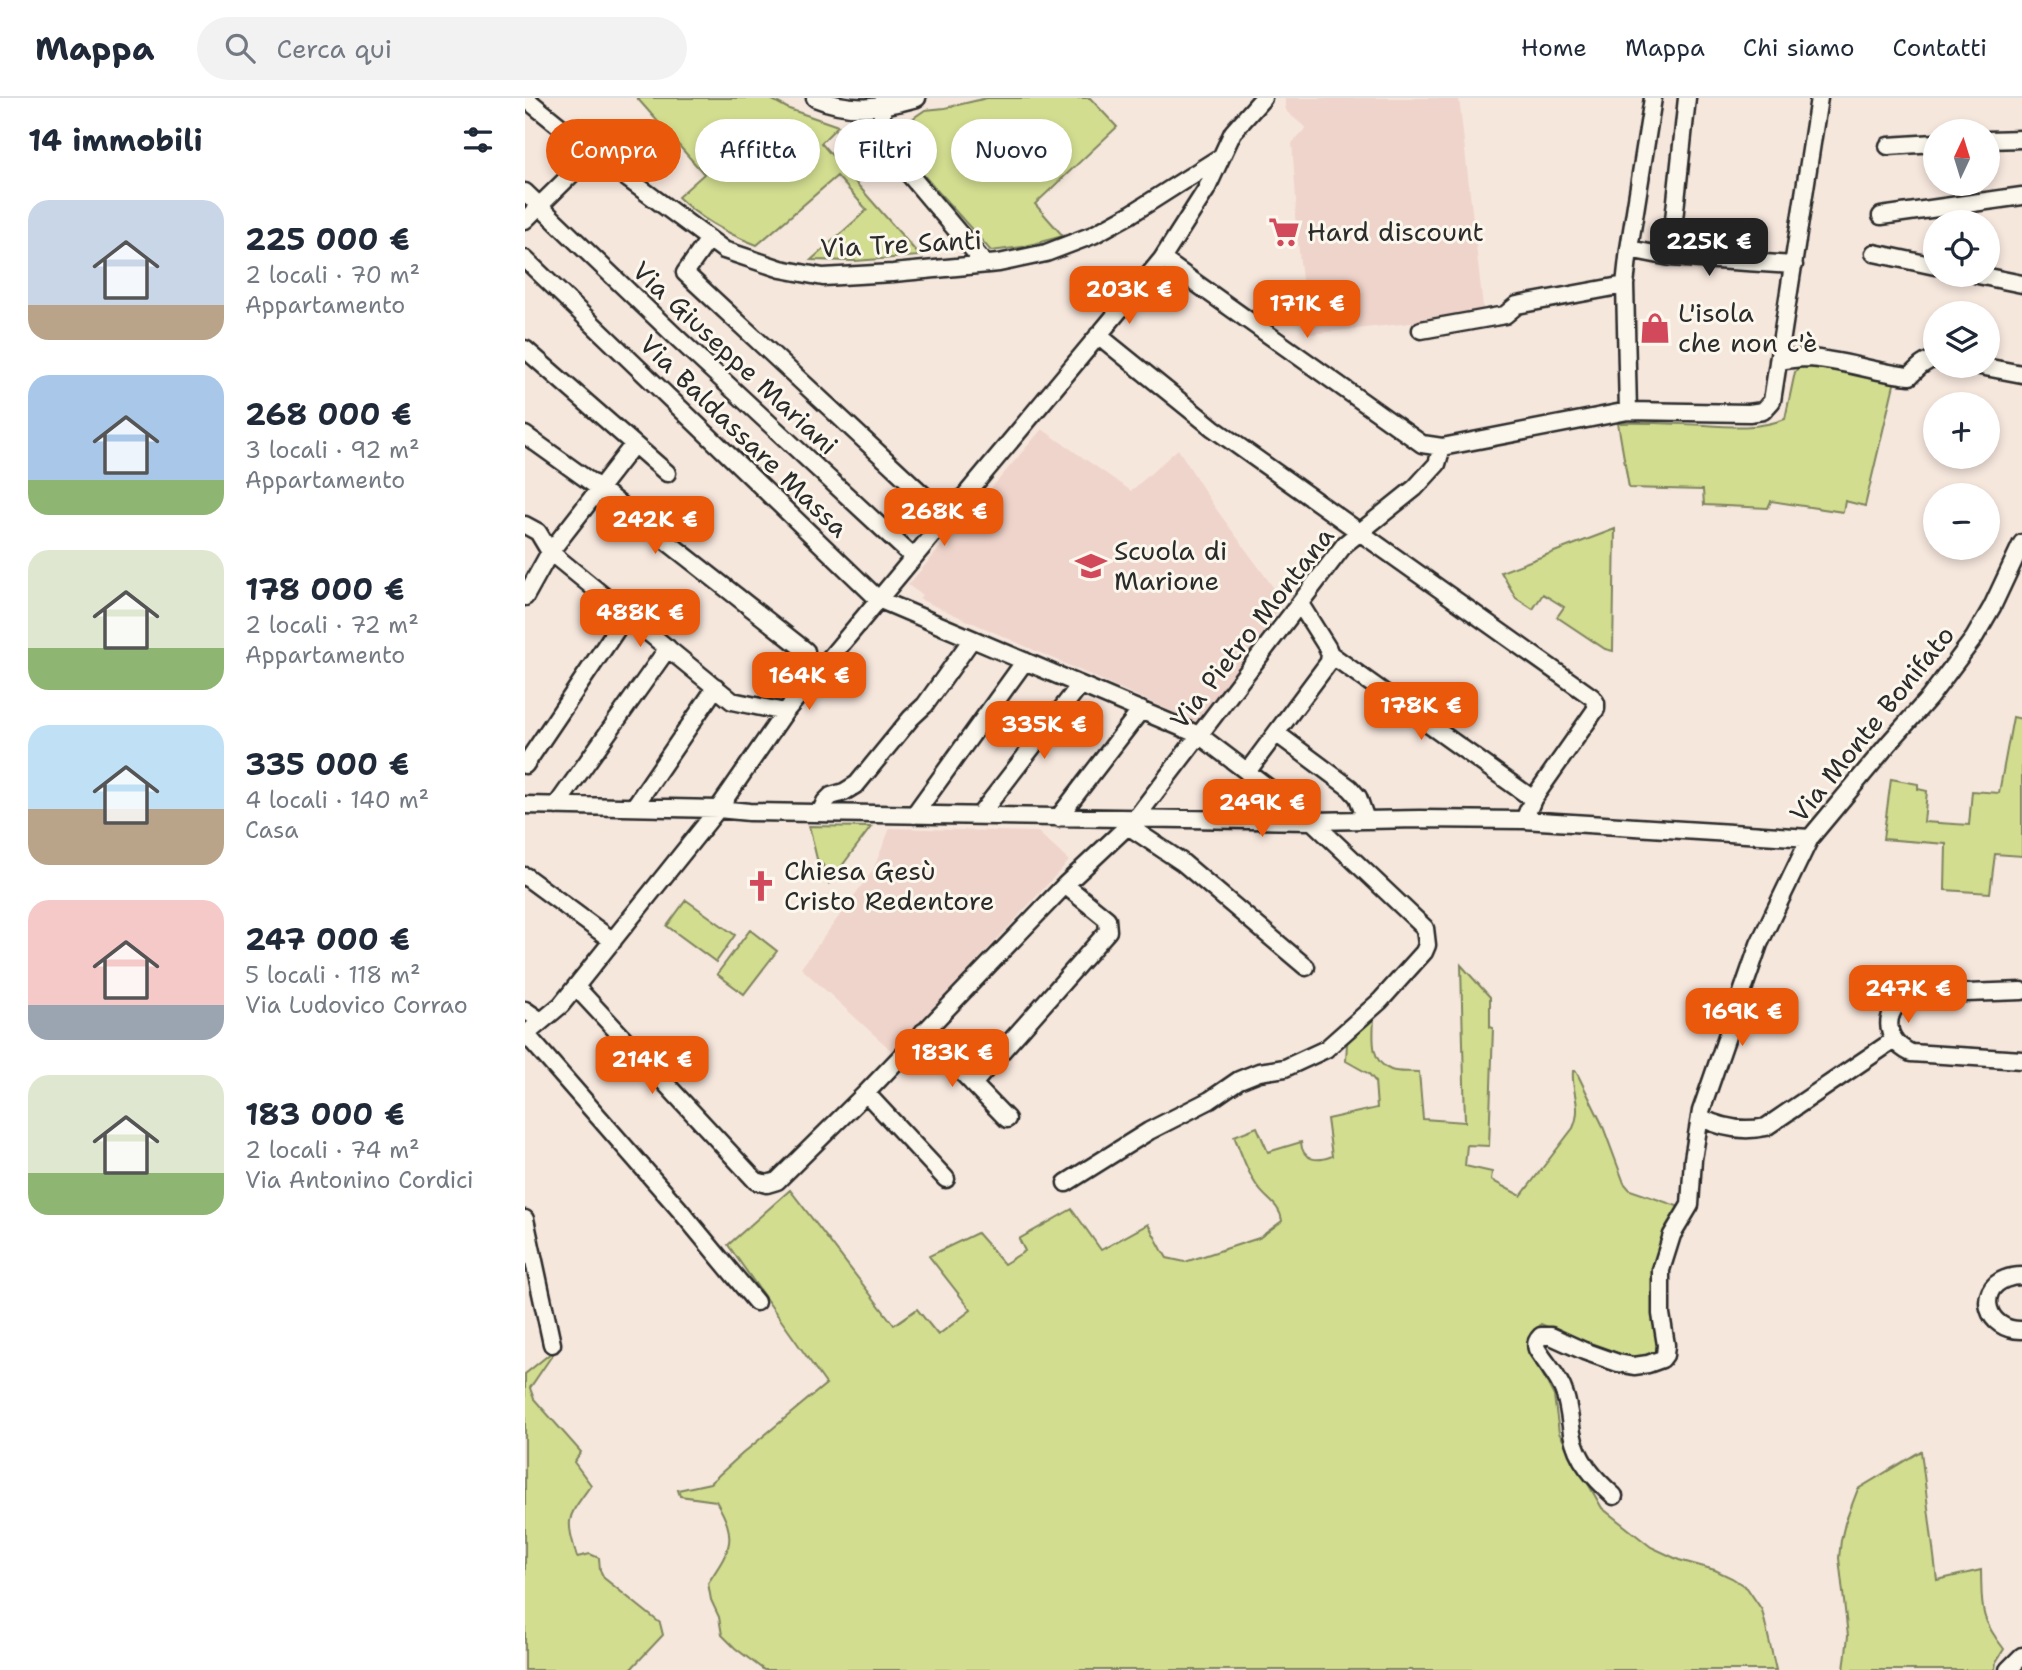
<!DOCTYPE html>
<html lang="it">
<meta charset="utf-8">
<style>
:root{--surface:#fff;--page:#f2f2f3;--text:#1f2937;--muted:#747a83;--line:#e0e1e3;--accent:#ea580c}
body{margin:0;font-family:"Shantell Sans",sans-serif;background:var(--page);color:var(--text);height:100vh;display:flex;flex-direction:column;font-size:26px;white-space:nowrap}
*{box-sizing:border-box;margin:0}
p{font-size:23px;color:var(--muted)}
.icon{flex:none;width:38px;height:38px;fill:none;stroke:currentColor;stroke-width:2;stroke-linecap:round;stroke-linejoin:round}
.map{position:relative;flex:1;overflow:hidden}
.panel{display:flex;flex-direction:column;background:var(--surface);width:525px}
.panel>*{flex:none}
.banner{position:absolute;left:21px;top:21px;width:665px;height:63px;display:flex;gap:14px}
.needle{width:46px;rotate:4deg}
.buttons{position:absolute;left:1398px;top:21px;display:grid;gap:14px}
.buttons a{display:grid;place-items:center;width:77px;height:77px;border-radius:50%;background:var(--surface);box-shadow:0 4px 10px #0003;font-size:35px}
.price{position:absolute;translate:-50% -60px;padding:0 16px;border-radius:14px;background:var(--accent);color:#fff;font-size:23px;line-height:46px;filter:drop-shadow(0 2px 4px #0008)}
.price::after{content:'';position:absolute;left:50%;top:42px;width:21px;height:16px;margin-left:-10px;background:inherit;clip-path:polygon(0 0,100% 0,50% 100%)}
.price.active{background:#222;color:#fff}
ul{padding:0;list-style:none}
li{display:flex;align-items:center;gap:21px;height:175px;padding:0 28px}
li span{display:grid;place-items:center;flex:none;width:196px;height:140px;border-radius:21px;color:#555}
li>.icon{margin-inline-start:auto}
span .icon{width:84px;height:84px;fill:#fffc;stroke-width:1}
li b{font-size:30px}
h2{display:flex;justify-content:space-between;align-items:center;height:84px;padding:0 28px;font-size:30px}
.chip{padding:0 24px;border-radius:32px;background:var(--surface);box-shadow:0 4px 10px #0003;font-size:24px;line-height:63px}
.chip.active{background:var(--accent);color:#fff}
header{display:flex;align-items:center;gap:42px;box-sizing:border-box;height:98px;padding:0 35px;background:var(--surface);border-bottom:2px solid var(--line)}
header strong{font-size:33px}
nav{display:flex;gap:38px;margin-inline-start:auto;font-size:24px}
.search{width:490px;height:63px;background:var(--page);display:flex;align-items:center;gap:18px;box-sizing:border-box;padding:0 24px;border-radius:38px;color:var(--muted);font-size:26px}
main{display:flex;flex:1;min-height:0}
.map>svg:first-child{display:block}
.built{fill:#efd4cb}
.green{fill:#d2dd90;stroke:#7e845e;stroke-width:2}
.lines{fill:none;stroke-linecap:round;stroke-linejoin:round}
.minor-casing{stroke:#2b2b2b;stroke-width:21}
.minor{stroke:#fbf7ec;stroke-width:16}
.labels{text-anchor:middle;stroke-width:6;stroke-linejoin:round;paint-order:stroke}
.poi-label{font-size:26px;fill:#2b2b2b;stroke:#fbf7ec;text-anchor:start}
.street-label{font-size:26px;fill:#2b2b2b;stroke:#fbf7ec}
</style>
<header>
<strong>Mappa</strong>
<div class="search"><svg class="icon" aria-label="search" viewBox="0 0 24 24"><circle cx="10" cy="10" r="6"/><path d="M15 15l6 6"/></svg>Cerca qui</div>
<nav><a>Home</a><a>Mappa</a><a>Chi siamo</a><a>Contatti</a></nav>
</header>
<main>
<section class="panel">
<h2>14 immobili<svg class="icon" aria-label="filters" viewBox="0 0 24 24"><path d="M4 7h16M4 17h16"/><circle cx="9" cy="7" r="2"/><circle cx="15" cy="17" r="2"/></svg></h2>
<ul>
<li><span style="background:linear-gradient(#c9d6e8 75%,#b9a48a 0)"><svg class="icon" aria-label="home" viewBox="0 0 24 24"><path d="M3 11l9-7 9 7M6 9v11h12V9"/></svg></span><div><b>225 000 €</b><p>2 locali · 70 m²</p><p>Appartamento</p></div></li>
<li><span style="background:linear-gradient(#a9c7e8 75%,#8fb573 0)"><svg class="icon" aria-label="home" viewBox="0 0 24 24"><path d="M3 11l9-7 9 7M6 9v11h12V9"/></svg></span><div><b>268 000 €</b><p>3 locali · 92 m²</p><p>Appartamento</p></div></li>
<li><span style="background:linear-gradient(#dfe7d0 70%,#8fb573 0)"><svg class="icon" aria-label="home" viewBox="0 0 24 24"><path d="M3 11l9-7 9 7M6 9v11h12V9"/></svg></span><div><b>178 000 €</b><p>2 locali · 72 m²</p><p>Appartamento</p></div></li>
<li><span style="background:linear-gradient(#bfe0f5 60%,#b9a48a 0)"><svg class="icon" aria-label="home" viewBox="0 0 24 24"><path d="M3 11l9-7 9 7M6 9v11h12V9"/></svg></span><div><b>335 000 €</b><p>4 locali · 140 m²</p><p>Casa</p></div></li>
<li><span style="background:linear-gradient(#f6c9c9 75%,#9aa5b1 0)"><svg class="icon" aria-label="home" viewBox="0 0 24 24"><path d="M3 11l9-7 9 7M6 9v11h12V9"/></svg></span><div><b>247 000 €</b><p>5 locali · 118 m²</p><p>Via Ludovico Corrao</p></div></li>
<li><span style="background:linear-gradient(#dfe7d0 70%,#8fb573 0)"><svg class="icon" aria-label="home" viewBox="0 0 24 24"><path d="M3 11l9-7 9 7M6 9v11h12V9"/></svg></span><div><b>183 000 €</b><p>2 locali · 74 m²</p><p>Via Antonino Cordici</p></div></li>
</ul>
</section>
<div class="map">
<svg width="1497" height="1572" viewBox="0 0 1497 1572">
<rect width="100%" height="100%" fill="#f6e7dd"/>
<filter id="ink" filterUnits="userSpaceOnUse"><feTurbulence type="fractalNoise" baseFrequency=".0143" numOctaves="2"/><feDisplacementMap in="SourceGraphic" scale="14" xChannelSelector="R" yChannelSelector="G"/><feConvolveMatrix kernelMatrix="1 2 1 2 8 2 1 2 1" color-interpolation-filters="sRGB"/></filter>
<g filter="url(#ink)">
<path class="built" d="M 761,0 L 934,0 L 959,217 L 785,236 L 781,198 L 787,190 L 777,182 L 770,118 L 771,102 L 767,45 L 781,30 L 762,14 L 760,9 L 760,1 Z
M 517,331 L 606,393 L 653,351 L 689,408 L 759,504 L 675,626 L 394,501 L 397,497 L 383,487 Z
M 365,730 L 513,734 L 544,763 L 368,954 L 276,870 L 348,772 Z"/>
<path class="green" d="M 112,0 L 244,0 L 264,11 L 313,28 L 296,45 L 395,158 L 330,163 L 286,162 L 342,112 L 312,78 L 232,147 C 203,136 175,121 153,99 L 179,76 Z
M 462,0 L 565,0 L 592,29 L 510,106 L 538,138 L 497,149 L 466,153 L 369,44 L 384,23 L 400,12 L 420,10 Z
M 1283,266 L 1370,282 L 1340,408 L 1320,403 L 1318,414 L 1246,403 L 1243,410 L 1179,407 L 1178,392 L 1104,390 L 1093,325 C 1122,324 1151,326 1180,327 C 1207,329 1234,331 1260,321 L 1270,274 L 1274,269 Z
M 1090,431 L 1088,553 L 1080,551 L 1032,519 L 1039,509 L 1018,496 L 1008,511 L 991,500 L 976,474 Z
M 1488,619 L 1497,621 L 1497,758 L 1470,756 L 1465,795 L 1420,792 L 1421,746 L 1358,741 L 1366,681 L 1393,686 L 1393,691 L 1402,693 L 1399,724 L 1444,727 L 1447,693 L 1474,695 Z
M 284,728 L 346,729 L 304,785 L 298,767 L 292,761 Z
M 161,802 L 210,837 L 191,864 L 142,828 Z
M 225,832 L 252,853 L 219,896 L 192,876 Z
M 936,867 L 965,899 L 965,929 L 968,930 L 964,1048 L 942,1047 L 940,1068 L 967,1074 L 966,1082 L 996,1098 L 1048,1030 C 1058,1007 1046,996 1048,973 L 1051,973 L 1077,1026 L 1099,1085 L 1105,1092 L 1158,1110 L 1138,1151 L 1134,1247 L 1130,1256 L 1123,1262 L 1091,1260 L 1016,1226 L 1004,1241 L 1006,1254 L 1029,1298 L 1034,1335 L 1077,1410 L 1126,1449 L 1154,1462 L 1190,1472 L 1207,1480 L 1222,1490 L 1237,1512 L 1251,1572 L 239,1572 L 210,1550 L 197,1537 L 194,1519 L 186,1502 L 183,1485 C 206,1450 213,1441 191,1403 L 155,1398 L 153,1392 L 185,1385 L 217,1356 L 301,1286 L 203,1147 L 265,1092 L 369,1227 L 392,1211 L 413,1237 L 446,1212 L 404,1158 L 452,1135 L 479,1166 L 500,1153 L 494,1141 L 547,1111 L 576,1152 L 623,1126 L 637,1152 L 642,1160 L 660,1164 L 734,1140 L 757,1123 C 755,1106 741,1102 732,1088 C 722,1074 716,1054 709,1038 L 732,1029 L 743,1054 L 776,1044 C 777,1063 793,1064 807,1058 L 802,1021 L 852,1010 L 850,983 L 844,976 L 821,963 L 822,945 L 849,917 C 849,936 843,963 866,972 C 874,975 885,973 894,974 L 898,1021 L 940,1024 Z
M 26,1255 L 28,1256 L 5,1290 L 9,1301 L 56,1354 L 49,1364 L 66,1387 C 42,1421 40,1418 52,1459 L 65,1456 L 74,1460 L 75,1472 L 79,1480 L 135,1525 L 138,1537 L 105,1572 L 0,1572 L 0,1276 Z
M 1396,1353 L 1412,1482 L 1456,1472 C 1457,1510 1454,1519 1479,1551 L 1471,1564 L 1470,1572 L 1319,1572 L 1323,1538 L 1314,1460 L 1316,1442 L 1320,1425 L 1333,1391 Z"/>
<g class="lines">
<defs>
<path id="minor" d="M 0,0 L 68,55 L 199,152 L 256,171 L 298,179 L 368,175 L 474,165 L 521,155 L 568,137 L 606,116 L 697,58
M 290,0 C 327,15 355,10 392,0
M 359,0 L 355,32 L 357,44 L 460,166
M 1463,42 L 1497,41
M 1363,48 L 1410,45
M 0,94 L 148,236 L 388,459
M 1356,118 L 1497,98
M 0,122 L 68,55
M 184,141 L 160,175 L 422,419
M 1104,151 L 1145,159 L 1269,167
M 1349,155 L 1410,168
M 1145,159 L 1162,0
M 0,161 L 353,501 L 674,637 L 787,723 L 900,830 L 902,847 L 899,854 L 855,903 L 801,951 L 760,970 L 734,974 L 714,982 L 685,1002 L 624,1033 L 541,1085
M 637,161 L 897,346 L 917,349
M 1453,177 L 1497,186
M 896,232 L 980,217 L 992,207 L 1100,187
M 573,237 L 688,330 L 1067,599 L 1071,605 L 1071,611 L 1008,701 L 999,722
M 0,251 L 142,375
M 1253,263 C 1262,262 1272,260 1281,260 C 1316,261 1350,275 1385,278 C 1393,270 1399,263 1410,261
M 1455,268 L 1497,276
M 1103,313 L 1224,315 L 1238,313 L 1247,303 L 1294,0
M 0,337 L 74,390 L 281,553
M 0,427 L 13,434 L 25,454 L 207,603 L 260,614
M 0,499 L 25,454 L 109,346
M 805,556 L 1008,701
M 751,635 L 825,690 L 833,699 L 841,722
M 0,667 L 102,516
M 722,674 L 804,564 L 805,556 L 802,549 L 775,506
M 0,707 L 193,711 L 224,714 L 787,723 L 894,721 L 999,722 L 1285,740
M 31,708 L 143,550
M 109,709 L 191,589
M 295,715 L 300,704 L 306,698 L 319,694 L 332,686 L 386,620 L 400,607 L 447,541
M 389,717 L 500,563
M 454,718 L 555,587
M 533,720 L 616,612
M 603,728 L 657,764 L 781,869
M 0,778 L 88,843
M 51,889 L 231,1083 L 242,1086 L 252,1083 L 341,995 L 540,787 L 610,721 L 820,446 L 890,390 L 912,366 L 917,349 L 1103,313 L 1100,187 L 1104,151 L 1128,0
M 1497,893 L 1386,897 C 1357,911 1357,941 1386,955 L 1497,962
M 0,912 L 16,923
M 398,934 L 482,1021
M 1,936 L 154,1111 L 231,1204
M 0,937 L 36,907 L 193,711 L 260,614 L 637,161 L 681,92 L 708,34 L 738,0
M 448,986 L 583,833 L 582,821 L 540,787
M 341,995 L 421,1081
M 1175,1019 C 1196,1030 1218,1034 1241,1029 L 1369,942
M 0,1121 L 27,1246
M 1497,1178 C 1492,1178 1485,1179 1480,1181 C 1451,1192 1461,1233 1497,1232
M 1089,1398 C 1069,1380 1052,1362 1047,1335 C 1045,1323 1044,1309 1040,1297 C 1035,1280 1021,1266 1012,1251 C 1010,1245 1012,1242 1016,1238 L 1026,1238 L 1059,1253 L 1093,1265 L 1109,1268 L 1123,1266 L 1137,1261 L 1140,1257 L 1141,1247 L 1136,1216 L 1136,1172 L 1147,1137 L 1165,1107 L 1168,1061 L 1176,1013 L 1234,846 L 1285,740 L 1364,645 L 1404,600 L 1449,540 L 1467,509 L 1497,445
M 1483,1572 L 1497,1558"/>
</defs>
<use href="#minor" class="minor-casing"/>
<use href="#minor" class="minor"/>
</g>
</g>
<defs>
<symbol id="supermarket-bare" viewBox="-9 -9 18 18"><path d="M-6-5.5h2.5l.6 2H6L4.5 2H-2.5L-4.4-4H-6ZM-1.5 3.2a1.3 1.3 0 1 0 .1 0ZM3 3.2a1.3 1.3 0 1 0 .1 0Z" fill="#d1495b" stroke="#fbf7ec" stroke-width="2.5" paint-order="stroke"/></symbol>
<symbol id="shop-bare" viewBox="-9 -9 18 18"><path d="M-5-2.5h2.3a2.7 3.5 0 0 1 5.4 0H5L5.5 6h-11ZM-1.5-2.5h3a1.5 2.3 0 0 0-3 0Z" fill="#d1495b" stroke="#fbf7ec" stroke-width="2.5" paint-order="stroke"/></symbol>
<symbol id="school-bare" viewBox="-9 -9 18 18"><path d="M0-5L7-2L0 1L-7-2ZM-4 1L0 2.5L4 1V4Q0 6-4 4Z" fill="#d1495b" stroke="#fbf7ec" stroke-width="2.5" paint-order="stroke"/></symbol>
<symbol id="church-bare" viewBox="-9 -9 18 18"><path d="M-1.2-6h2.4v3.5h3.3v2.4h-3.3V6h-2.4V-.1h-3.3v-2.4h3.3Z" fill="#d1495b" stroke="#fbf7ec" stroke-width="2.5" paint-order="stroke"/></symbol>
</defs>
<g fill-rule="evenodd">
<use href="#supermarket-bare" x="737" y="112" width="44" height="44"/>
<use href="#shop-bare" x="1108" y="208" width="44" height="44"/>
<use href="#school-bare" x="544" y="446" width="44" height="44"/>
<use href="#church-bare" x="214" y="766" width="44" height="44"/>
</g>
<g class="labels">
<g class="poi-label">
<text x="782" y="143">Hard discount</text>
<text x="1153" y="224">L'isola<tspan x="1153" dy="30">che non c'è</tspan></text>
<text x="589" y="462">Scuola di<tspan x="589" dy="30">Marione</tspan></text>
<text x="259" y="782">Chiesa Gesù<tspan x="259" dy="30">Cristo Redentore</tspan></text>
</g>
<g class="street-label">
<text transform="translate(376 146) rotate(-3)" y="9">Via Tre Santi</text>
<text transform="translate(210 260) rotate(43)" y="9">Via Giuseppe Mariani</text>
<text transform="translate(219 338) rotate(44)" y="9">Via Baldassare Massa</text>
<text transform="translate(727 530) rotate(-52)" y="9">Via Pietro Montana</text>
<text transform="translate(1347 626) rotate(-51)" y="9">Via Monte Bonifato</text>
</g>
</g>
</svg>
<div class="buttons">
<a><svg class="needle" viewBox="-14 -14 28 28"><path d="M0-13l5 13h-10z" fill="#e53935"/><path d="M0 13l5-13h-10z" fill="#747a83"/></svg></a>
<a><svg class="icon" aria-label="locate" viewBox="0 0 24 24"><circle cx="12" cy="12" r="6"/><path d="M12 2v4M12 18v4M2 12h4M18 12h4"/></svg></a>
<a><svg class="icon" aria-label="layers" viewBox="0 0 24 24"><path d="M12 4l9 5-9 5-9-5zM3 14l9 5 9-5"/></svg></a>
<a>+</a>
<a>−</a>
</div>
<b class="price active" style="left:1184px;top:180px">225K €</b>
<b class="price" style="left:604px;top:228px">203K €</b>
<b class="price" style="left:782px;top:242px">171K €</b>
<b class="price" style="left:419px;top:450px">268K €</b>
<b class="price" style="left:130px;top:458px">242K €</b>
<b class="price" style="left:115px;top:551px">488K €</b>
<b class="price" style="left:284px;top:614px">164K €</b>
<b class="price" style="left:896px;top:644px">178K €</b>
<b class="price" style="left:519px;top:663px">335K €</b>
<b class="price" style="left:737px;top:741px">249K €</b>
<b class="price" style="left:1383px;top:927px">247K €</b>
<b class="price" style="left:1217px;top:950px">169K €</b>
<b class="price" style="left:427px;top:991px">183K €</b>
<b class="price" style="left:127px;top:998px">214K €</b>
<div class="banner">
<a class="chip active">Compra</a>
<a class="chip">Affitta</a>
<a class="chip">Filtri</a>
<a class="chip">Nuovo</a>
</div>
</div>
</main>
